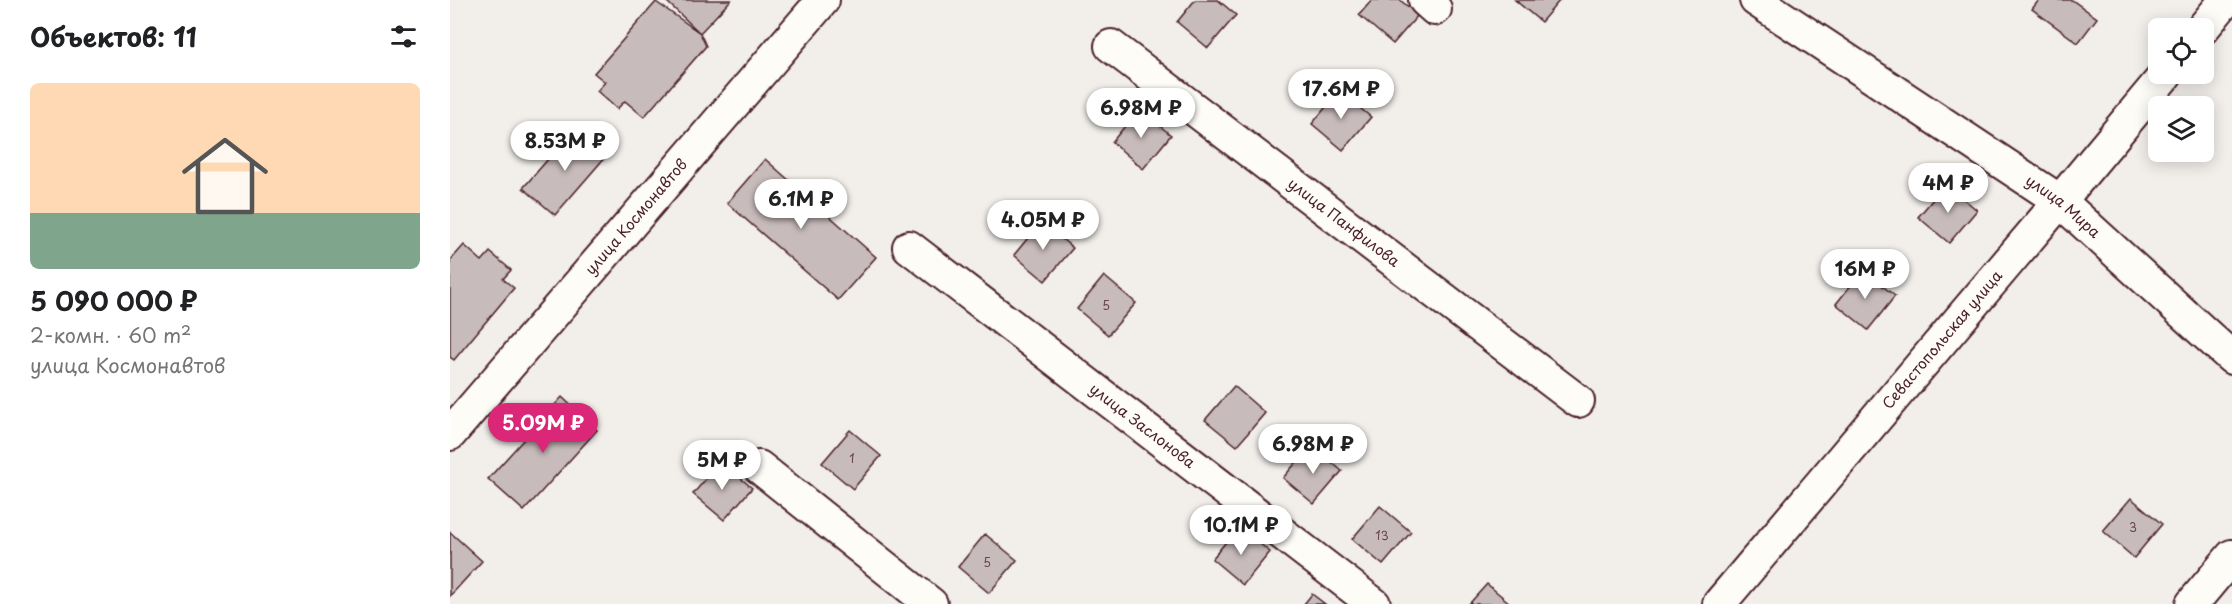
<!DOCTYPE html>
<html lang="ru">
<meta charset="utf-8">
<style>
:root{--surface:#fff;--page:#f2f2f2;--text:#202124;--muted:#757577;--line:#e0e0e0;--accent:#db2777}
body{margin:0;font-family:"Playpen Sans",sans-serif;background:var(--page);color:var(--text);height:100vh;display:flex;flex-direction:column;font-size:22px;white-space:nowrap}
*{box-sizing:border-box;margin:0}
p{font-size:20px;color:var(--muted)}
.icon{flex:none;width:33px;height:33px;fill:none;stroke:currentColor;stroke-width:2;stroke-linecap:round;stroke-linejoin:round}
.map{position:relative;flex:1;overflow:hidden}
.side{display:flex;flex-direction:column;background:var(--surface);width:450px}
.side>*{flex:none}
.buttons{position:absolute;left:1698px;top:18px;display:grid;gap:12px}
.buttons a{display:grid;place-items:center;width:66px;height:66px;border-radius:9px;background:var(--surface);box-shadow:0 3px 15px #0003;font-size:30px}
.price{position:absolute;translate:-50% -51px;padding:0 14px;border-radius:21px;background:#fff;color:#222;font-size:20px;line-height:39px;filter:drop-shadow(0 2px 3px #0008)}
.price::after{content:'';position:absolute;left:50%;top:36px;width:18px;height:14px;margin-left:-9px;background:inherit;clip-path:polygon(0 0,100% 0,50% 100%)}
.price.active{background:var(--accent);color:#fff}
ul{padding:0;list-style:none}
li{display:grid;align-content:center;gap:12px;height:318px;padding:0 30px}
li+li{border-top:2px solid var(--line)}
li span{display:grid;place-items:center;height:186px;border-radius:9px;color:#555}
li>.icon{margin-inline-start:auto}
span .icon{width:108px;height:108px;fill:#fffc;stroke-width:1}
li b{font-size:26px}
h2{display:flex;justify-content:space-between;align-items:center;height:72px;padding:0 30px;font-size:26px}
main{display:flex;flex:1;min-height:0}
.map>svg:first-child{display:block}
.building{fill:#c8bbbb;stroke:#4a1f2b;stroke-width:1.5}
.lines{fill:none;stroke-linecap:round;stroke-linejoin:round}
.minor-casing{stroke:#4a1f2b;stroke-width:36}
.minor{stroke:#fdfcf7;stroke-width:32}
.labels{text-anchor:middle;stroke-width:5;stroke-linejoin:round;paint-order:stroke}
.number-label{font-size:12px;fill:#6a464f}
.street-label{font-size:15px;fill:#4a1f2b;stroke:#fdfcf7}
</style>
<main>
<section class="side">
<h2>Объектов: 11<svg class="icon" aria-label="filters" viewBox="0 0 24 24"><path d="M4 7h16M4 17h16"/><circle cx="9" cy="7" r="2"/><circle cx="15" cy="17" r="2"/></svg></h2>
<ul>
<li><span style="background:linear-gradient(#ffd9b3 70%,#7fa58c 0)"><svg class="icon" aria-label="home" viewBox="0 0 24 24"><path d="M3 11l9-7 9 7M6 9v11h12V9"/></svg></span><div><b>5 090 000 ₽</b><p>2-комн. · 60 m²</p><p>улица Космонавтов</p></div></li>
</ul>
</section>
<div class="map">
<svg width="1782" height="604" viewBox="0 0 1782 604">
<rect width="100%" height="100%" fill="#f2efeb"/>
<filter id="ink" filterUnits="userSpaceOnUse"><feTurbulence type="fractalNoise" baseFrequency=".0167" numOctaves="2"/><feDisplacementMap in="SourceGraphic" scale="12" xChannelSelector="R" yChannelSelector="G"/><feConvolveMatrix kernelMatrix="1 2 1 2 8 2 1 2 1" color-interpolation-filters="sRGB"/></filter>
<g filter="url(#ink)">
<path class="building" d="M 215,0 L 281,0 L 250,33 Z
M 745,0 L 768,0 L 786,15 L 758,48 L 727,22 Z
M 922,0 L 950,0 L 968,15 L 943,44 L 909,15 Z
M 1065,0 L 1110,0 L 1091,22 Z
M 1589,0 L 1622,0 L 1647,18 L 1628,43 L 1582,9 Z
M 206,2 L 250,33 L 256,46 L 194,117 L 175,101 L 167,109 L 147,91 L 155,82 L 144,73 Z
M 889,91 L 921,117 L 893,150 L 862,124 Z
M 689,109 L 721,135 L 693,169 L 662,142 Z
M 125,128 L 157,155 L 105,215 L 73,188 Z
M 315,159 L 426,257 L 388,300 L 277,203 Z
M 1496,184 L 1527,210 L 1499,243 L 1468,217 Z
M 591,222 L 623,248 L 595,281 L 564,255 Z
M 14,245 L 32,261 L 40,252 L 61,270 L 53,279 L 64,288 L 4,360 L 0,357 L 0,261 Z
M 1413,270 L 1445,296 L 1418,330 L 1386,304 Z
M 654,276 L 686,303 L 658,335 L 627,309 Z
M 784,386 L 815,413 L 787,446 L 755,420 Z
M 112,397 L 147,430 L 74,511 L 38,479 Z
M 400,430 L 431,456 L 403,489 L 372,463 Z
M 861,445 L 892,471 L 864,504 L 833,478 Z
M 271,461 L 302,488 L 274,520 L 243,494 Z
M 1681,498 L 1712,524 L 1684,558 L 1653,531 Z
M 930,506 L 961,532 L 933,565 L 902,539 Z
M 789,526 L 820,552 L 793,585 L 762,559 Z
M 0,532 L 32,561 L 0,596 Z
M 535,534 L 567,560 L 539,593 L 508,567 Z
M 1037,584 L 1061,604 L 1019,604 Z
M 862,594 L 875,604 L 854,604 Z"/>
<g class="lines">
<defs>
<g id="minor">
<path d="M 975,0 L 985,9"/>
<path id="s1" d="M 1306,0 L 1610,201 L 1782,358"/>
<path d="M 1753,28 L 1776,0"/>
<path id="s2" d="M 661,46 L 1128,401"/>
<path id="s3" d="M 459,247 L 924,604"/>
<path id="s4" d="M 0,434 L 373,0"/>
<path d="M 309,467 L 481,604"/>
<path id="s5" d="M 1269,604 L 1610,201 L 1716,74"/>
<path d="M 1742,604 L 1782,556"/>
</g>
</defs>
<use href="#minor" class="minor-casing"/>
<use href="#minor" class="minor"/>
</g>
</g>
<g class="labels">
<g class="number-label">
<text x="656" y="310">5</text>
<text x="402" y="463">1</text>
<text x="1683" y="532">3</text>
<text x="932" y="540">13</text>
<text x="537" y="567">5</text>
</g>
<g class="street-label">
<text dy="5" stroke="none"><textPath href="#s1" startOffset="370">улица Мира</textPath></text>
<text dy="5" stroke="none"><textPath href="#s4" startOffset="286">улица Космонавтов</textPath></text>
<text dy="5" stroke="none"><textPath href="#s2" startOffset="292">улица Панфилова</textPath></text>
<text dy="5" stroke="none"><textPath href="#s5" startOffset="346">Севастопольская улица</textPath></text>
<text dy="5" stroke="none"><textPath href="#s3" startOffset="294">улица Заслонова</textPath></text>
</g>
</g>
</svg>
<div class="buttons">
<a><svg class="icon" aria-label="locate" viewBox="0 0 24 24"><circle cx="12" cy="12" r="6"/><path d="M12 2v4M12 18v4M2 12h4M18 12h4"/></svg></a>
<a><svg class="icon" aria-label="layers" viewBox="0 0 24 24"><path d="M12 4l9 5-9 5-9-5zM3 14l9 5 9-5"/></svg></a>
</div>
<b class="price" style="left:891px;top:120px">17.6M ₽</b>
<b class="price" style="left:691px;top:139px">6.98M ₽</b>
<b class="price" style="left:115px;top:172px">8.53M ₽</b>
<b class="price" style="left:1498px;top:214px">4M ₽</b>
<b class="price" style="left:351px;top:230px">6.1M ₽</b>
<b class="price" style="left:593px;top:251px">4.05M ₽</b>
<b class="price" style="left:1415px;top:300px">16M ₽</b>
<b class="price active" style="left:93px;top:454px">5.09M ₽</b>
<b class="price" style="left:863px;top:475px">6.98M ₽</b>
<b class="price" style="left:272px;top:491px">5M ₽</b>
<b class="price" style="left:791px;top:556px">10.1M ₽</b>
</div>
</main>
